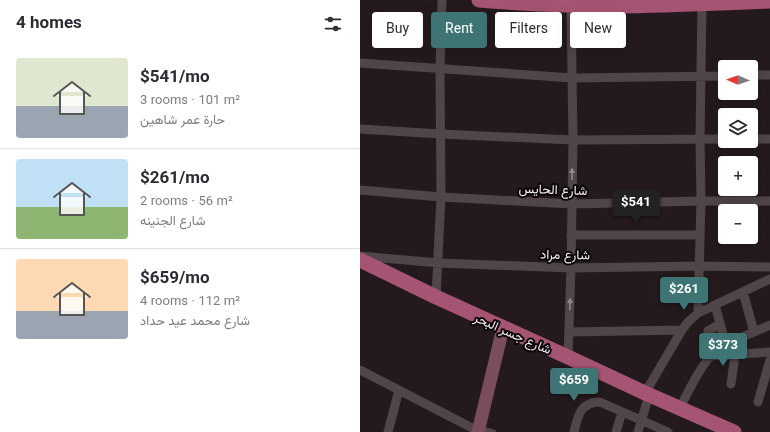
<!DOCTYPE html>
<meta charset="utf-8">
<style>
:root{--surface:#fff;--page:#f2f2f3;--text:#2b2b33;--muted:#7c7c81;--line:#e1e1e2;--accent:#3e7474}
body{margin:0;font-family:Georgia,Vazirmatn,serif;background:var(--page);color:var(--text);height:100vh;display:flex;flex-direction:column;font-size:15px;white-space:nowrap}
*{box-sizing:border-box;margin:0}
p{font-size:13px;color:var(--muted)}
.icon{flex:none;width:22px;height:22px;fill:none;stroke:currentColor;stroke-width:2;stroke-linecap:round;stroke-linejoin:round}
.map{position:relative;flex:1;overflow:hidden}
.drawer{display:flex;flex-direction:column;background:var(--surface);width:360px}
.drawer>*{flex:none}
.guide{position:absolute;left:12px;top:12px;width:338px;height:36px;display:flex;gap:8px}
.needle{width:26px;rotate:272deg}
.tools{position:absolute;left:358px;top:60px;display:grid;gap:8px}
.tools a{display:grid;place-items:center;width:40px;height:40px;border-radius:4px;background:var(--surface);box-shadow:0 4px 16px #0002;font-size:20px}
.price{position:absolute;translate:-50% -34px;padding:0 9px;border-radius:4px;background:var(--accent);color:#fff;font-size:13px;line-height:26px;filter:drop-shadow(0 1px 2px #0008)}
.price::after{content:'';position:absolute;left:50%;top:24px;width:12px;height:9px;margin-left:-6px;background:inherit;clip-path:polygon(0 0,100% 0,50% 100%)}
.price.on{background:#222;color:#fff}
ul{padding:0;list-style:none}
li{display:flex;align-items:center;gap:12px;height:100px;padding:0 16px}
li+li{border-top:1px solid var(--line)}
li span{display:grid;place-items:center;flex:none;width:112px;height:80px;border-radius:4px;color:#555}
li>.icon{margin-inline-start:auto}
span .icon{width:48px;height:48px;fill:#fffc;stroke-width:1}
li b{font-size:17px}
h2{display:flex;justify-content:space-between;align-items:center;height:48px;padding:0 16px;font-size:17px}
.tag{padding:0 14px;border-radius:4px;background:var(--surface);box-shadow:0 4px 16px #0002;font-size:14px;line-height:36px}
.tag.on{background:var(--accent);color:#fff}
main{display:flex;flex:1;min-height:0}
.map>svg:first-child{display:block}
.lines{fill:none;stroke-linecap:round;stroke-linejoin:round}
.lane{stroke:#504548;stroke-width:4.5}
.street{stroke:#504548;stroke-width:9}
.secondary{stroke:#7b4c5e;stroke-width:13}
.primary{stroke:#a65473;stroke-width:15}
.oneway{fill:#93898c}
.labels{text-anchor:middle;stroke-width:4;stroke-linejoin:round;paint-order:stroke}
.street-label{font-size:13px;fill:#f7f0f2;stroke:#0a0607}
</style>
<main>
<section class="drawer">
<h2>4 homes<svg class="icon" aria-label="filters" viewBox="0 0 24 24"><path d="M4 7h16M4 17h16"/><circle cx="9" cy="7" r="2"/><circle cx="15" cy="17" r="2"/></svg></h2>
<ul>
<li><span style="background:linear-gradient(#dfe7d0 60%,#9aa5b1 0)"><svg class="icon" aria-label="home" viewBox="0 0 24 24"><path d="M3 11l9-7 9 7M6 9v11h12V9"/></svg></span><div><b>$541/mo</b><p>3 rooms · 101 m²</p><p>حارة عمر شاهين</p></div></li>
<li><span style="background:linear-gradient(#bfe0f5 60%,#8fb573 0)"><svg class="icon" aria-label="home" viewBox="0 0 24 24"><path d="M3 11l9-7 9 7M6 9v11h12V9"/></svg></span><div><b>$261/mo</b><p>2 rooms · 56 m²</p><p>شارع الجنينه</p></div></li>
<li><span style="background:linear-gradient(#ffd9b3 65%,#9aa5b1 0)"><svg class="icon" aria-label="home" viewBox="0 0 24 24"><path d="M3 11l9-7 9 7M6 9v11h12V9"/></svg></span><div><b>$659/mo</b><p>4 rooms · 112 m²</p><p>شارع محمد عيد حداد</p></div></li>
</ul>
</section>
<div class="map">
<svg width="410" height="432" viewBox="0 0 410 432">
<rect width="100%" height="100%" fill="#241a1d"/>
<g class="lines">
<path class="lane" d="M 120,428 L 134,432"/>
<path class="street" d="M 0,63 L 212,78 L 365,76
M 391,75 L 410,75
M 0,129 L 81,134 L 213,140 L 365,139
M 391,139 L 410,139
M 0,190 L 81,197 L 212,204 L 341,201 L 410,201
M 211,235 L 340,235
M 0,256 L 79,263 L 211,268 L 339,266 L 410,267
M 383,292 L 394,332
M 76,297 L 81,197 L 80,69 L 82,0
M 355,305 L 366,346
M 338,313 L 341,201 L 340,139 L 342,3
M 348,331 L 360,324
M 209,332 L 322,330
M 350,356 L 410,352
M 208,357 L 211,268 L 213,140 L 211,5
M 0,370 L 118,431
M 371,384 L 375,355
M 285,393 L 322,330 L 328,322 L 338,313 L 410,279
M 398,402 L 410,360
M 320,408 C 328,392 338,370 350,357 C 359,345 395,332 410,325
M 28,432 L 39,390
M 214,432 C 218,416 220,402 240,402 L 308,432
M 256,432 L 262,412
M 278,432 L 289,395"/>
<path class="secondary" d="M 118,432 L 143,328"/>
<path class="primary" d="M 119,0 C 167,4 216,6 264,6 C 313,5 361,3 410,1
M 0,260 L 76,297 L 208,357 L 285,393 L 374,432"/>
</g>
<defs><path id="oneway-solid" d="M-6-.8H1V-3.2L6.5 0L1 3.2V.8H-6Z"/></defs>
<g class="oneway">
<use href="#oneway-solid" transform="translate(212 174) rotate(-89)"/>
<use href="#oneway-solid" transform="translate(210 304) rotate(-88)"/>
</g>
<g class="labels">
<g class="street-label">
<text transform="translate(193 189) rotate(2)" y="5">شارع الحايس</text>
<text transform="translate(205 254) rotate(1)" y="5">شارع مراد</text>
<text transform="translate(153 333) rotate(24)" y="5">شارع جسر البحر</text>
</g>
</g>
</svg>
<div class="tools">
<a><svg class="needle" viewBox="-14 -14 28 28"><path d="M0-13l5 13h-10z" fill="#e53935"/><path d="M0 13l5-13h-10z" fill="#7c7c81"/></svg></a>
<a><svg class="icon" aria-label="layers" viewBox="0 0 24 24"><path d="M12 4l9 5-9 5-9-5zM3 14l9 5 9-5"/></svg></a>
<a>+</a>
<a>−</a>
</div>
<b class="price on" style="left:276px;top:224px">$541</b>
<b class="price" style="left:324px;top:311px">$261</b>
<b class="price" style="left:363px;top:367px">$373</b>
<b class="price" style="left:214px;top:402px">$659</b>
<div class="guide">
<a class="tag">Buy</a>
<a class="tag on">Rent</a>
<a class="tag">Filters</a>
<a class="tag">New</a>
</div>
</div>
</main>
